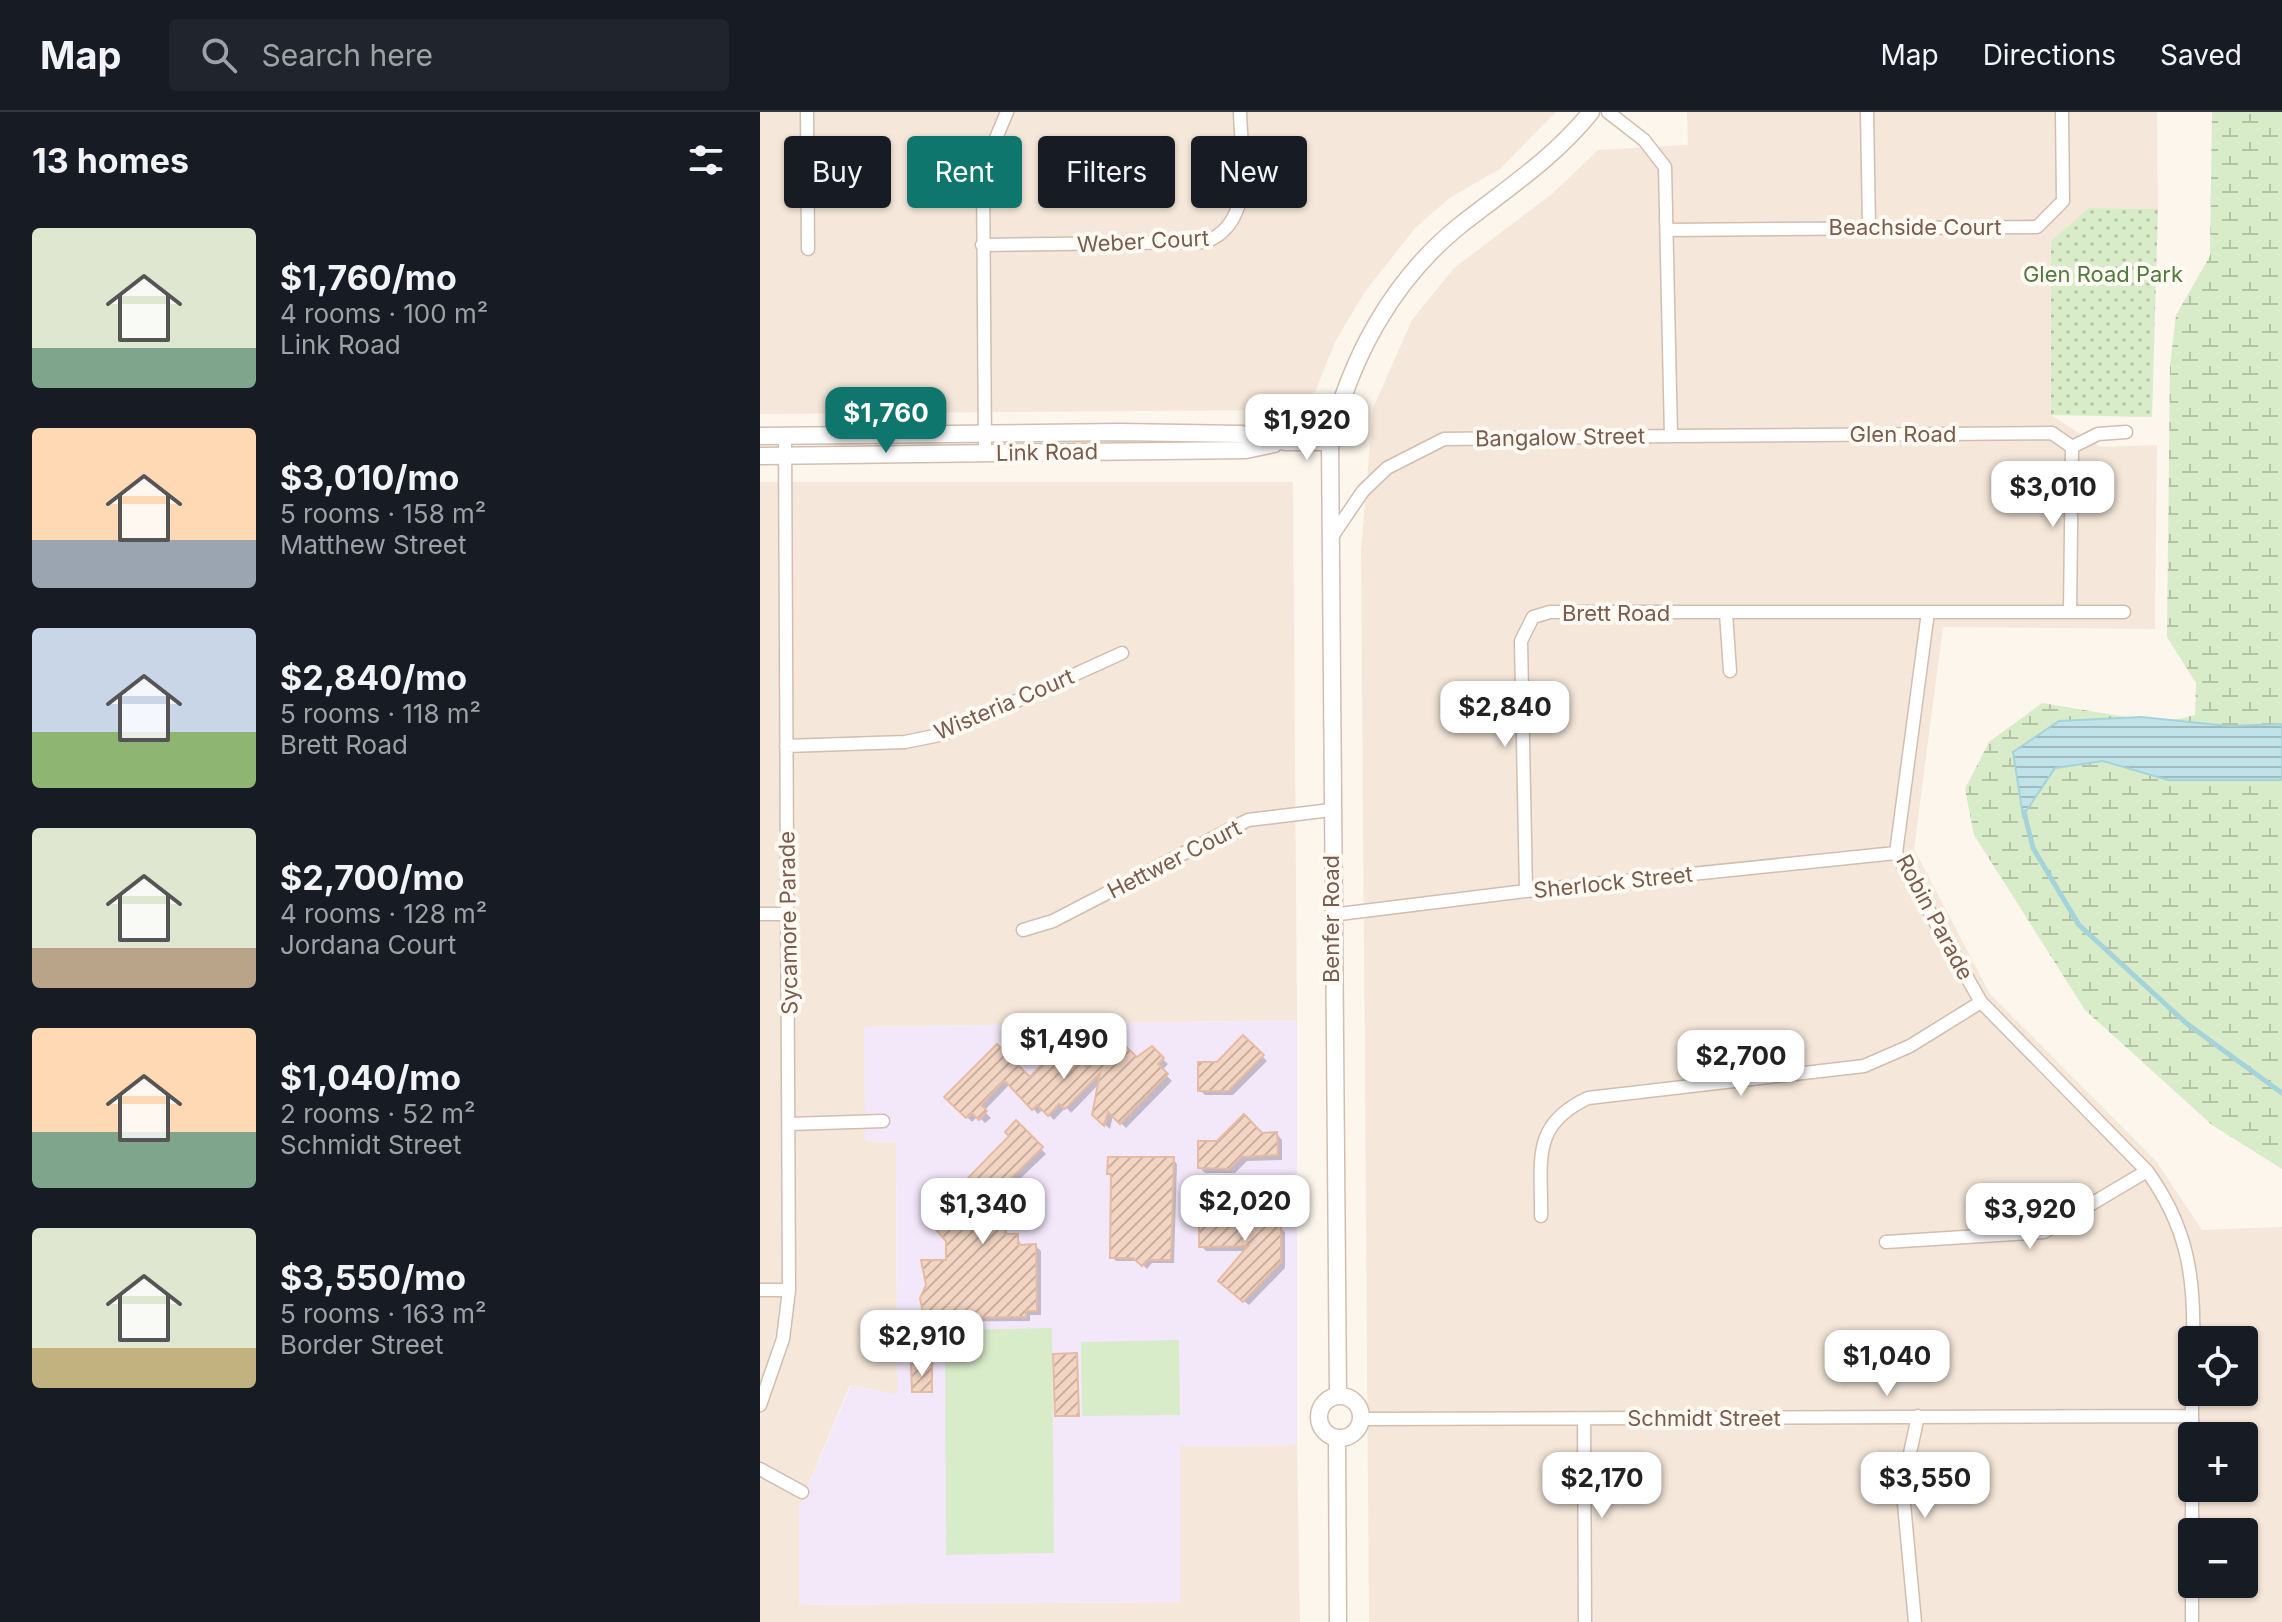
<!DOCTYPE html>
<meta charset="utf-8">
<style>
:root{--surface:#171b24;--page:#20242c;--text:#f1f3f6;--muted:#9ea1a6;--line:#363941;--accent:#0f766e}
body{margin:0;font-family:Inter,sans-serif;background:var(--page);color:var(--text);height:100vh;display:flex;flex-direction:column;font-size:30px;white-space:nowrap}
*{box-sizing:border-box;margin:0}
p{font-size:26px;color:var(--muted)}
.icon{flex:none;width:44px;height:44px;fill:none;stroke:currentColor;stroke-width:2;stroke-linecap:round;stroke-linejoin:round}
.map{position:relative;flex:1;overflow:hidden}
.drawer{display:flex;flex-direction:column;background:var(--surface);width:760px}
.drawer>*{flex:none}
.top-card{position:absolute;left:24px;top:24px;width:760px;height:72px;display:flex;gap:16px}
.controls{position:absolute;left:1418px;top:1214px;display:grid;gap:16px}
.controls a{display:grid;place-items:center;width:80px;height:80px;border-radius:8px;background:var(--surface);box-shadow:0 2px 6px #0004;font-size:40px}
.price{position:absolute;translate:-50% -68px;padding:0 18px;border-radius:16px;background:#fff;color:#222;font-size:26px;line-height:52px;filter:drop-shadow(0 2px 4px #0008)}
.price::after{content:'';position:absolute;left:50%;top:48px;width:24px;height:18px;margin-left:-12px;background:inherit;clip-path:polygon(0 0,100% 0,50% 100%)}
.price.selected{background:var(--accent);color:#fff}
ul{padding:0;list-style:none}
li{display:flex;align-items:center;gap:24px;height:200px;padding:0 32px}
li span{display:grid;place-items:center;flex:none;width:224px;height:160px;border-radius:8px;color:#555}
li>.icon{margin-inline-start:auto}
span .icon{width:96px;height:96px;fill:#fffc;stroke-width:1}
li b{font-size:34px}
h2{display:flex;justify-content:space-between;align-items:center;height:96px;padding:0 32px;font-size:34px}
.chip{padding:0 28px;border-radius:8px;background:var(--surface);box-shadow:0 2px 6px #0004;font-size:28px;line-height:72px}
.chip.selected{background:var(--accent);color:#fff}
header{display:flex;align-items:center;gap:48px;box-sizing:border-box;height:112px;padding:0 40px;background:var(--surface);border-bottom:2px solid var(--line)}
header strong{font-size:38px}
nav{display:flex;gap:44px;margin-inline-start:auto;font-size:28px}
.search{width:560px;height:72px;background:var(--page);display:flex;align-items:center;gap:20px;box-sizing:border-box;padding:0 28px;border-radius:8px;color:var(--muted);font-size:30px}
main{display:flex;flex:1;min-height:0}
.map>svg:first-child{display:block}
.residential{fill:#f5e8da;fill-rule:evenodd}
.education{fill:#f3e8fa}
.grass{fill:url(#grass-dots)}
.wetland{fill:url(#wetland-marsh)}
.pitch{fill:#d8ecc9}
.water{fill:url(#water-rules);stroke:#a5d3da;stroke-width:2}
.shadow{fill:#0003}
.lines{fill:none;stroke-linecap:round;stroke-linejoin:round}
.stream{stroke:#a5d3da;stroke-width:5}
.building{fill:url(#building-hatch);stroke:#e6bba3;stroke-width:2}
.minor-casing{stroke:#d1beb0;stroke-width:15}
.tertiary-casing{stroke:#d1beb0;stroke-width:19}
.minor{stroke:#fff;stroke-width:12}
.tertiary{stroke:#fff;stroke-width:16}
.labels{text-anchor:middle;stroke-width:8;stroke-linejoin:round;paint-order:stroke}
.street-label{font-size:22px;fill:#7a5c4d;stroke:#fffaf3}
.park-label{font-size:22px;fill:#537a41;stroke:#fffaf3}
</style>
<header>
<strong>Map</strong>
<div class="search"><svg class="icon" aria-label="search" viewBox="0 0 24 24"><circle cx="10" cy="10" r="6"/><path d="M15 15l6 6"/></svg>Search here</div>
<nav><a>Map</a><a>Directions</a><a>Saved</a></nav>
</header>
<main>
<section class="drawer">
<h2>13 homes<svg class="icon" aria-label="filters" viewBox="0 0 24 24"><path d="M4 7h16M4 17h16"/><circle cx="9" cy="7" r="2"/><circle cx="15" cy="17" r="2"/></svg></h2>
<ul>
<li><span style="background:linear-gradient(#dfe7d0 75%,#7fa58c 0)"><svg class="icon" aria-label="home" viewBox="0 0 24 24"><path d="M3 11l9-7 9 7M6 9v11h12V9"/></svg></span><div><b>$1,760/mo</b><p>4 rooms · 100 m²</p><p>Link Road</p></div></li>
<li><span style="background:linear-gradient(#ffd9b3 70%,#9aa5b1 0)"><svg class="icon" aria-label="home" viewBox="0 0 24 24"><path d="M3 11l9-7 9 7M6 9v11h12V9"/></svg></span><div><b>$3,010/mo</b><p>5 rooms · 158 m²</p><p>Matthew Street</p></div></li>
<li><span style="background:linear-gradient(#c9d6e8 65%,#8fb573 0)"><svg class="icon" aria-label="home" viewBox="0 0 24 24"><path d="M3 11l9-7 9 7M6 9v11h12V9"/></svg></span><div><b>$2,840/mo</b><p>5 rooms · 118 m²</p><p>Brett Road</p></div></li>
<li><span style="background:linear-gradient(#dfe7d0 75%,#b9a48a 0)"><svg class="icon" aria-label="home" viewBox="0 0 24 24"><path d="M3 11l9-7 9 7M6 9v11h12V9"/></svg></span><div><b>$2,700/mo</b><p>4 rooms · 128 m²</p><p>Jordana Court</p></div></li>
<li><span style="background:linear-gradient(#ffd9b3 65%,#7fa58c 0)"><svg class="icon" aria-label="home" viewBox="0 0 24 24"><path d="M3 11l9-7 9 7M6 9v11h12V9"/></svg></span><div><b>$1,040/mo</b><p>2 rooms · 52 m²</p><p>Schmidt Street</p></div></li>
<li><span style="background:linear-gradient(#dfe7d0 75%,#c2b280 0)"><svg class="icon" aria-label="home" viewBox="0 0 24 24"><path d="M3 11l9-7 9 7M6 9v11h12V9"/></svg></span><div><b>$3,550/mo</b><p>5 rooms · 163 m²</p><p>Border Street</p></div></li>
</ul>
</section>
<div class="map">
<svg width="1522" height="1510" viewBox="0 0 1522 1510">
<defs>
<pattern id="grass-dots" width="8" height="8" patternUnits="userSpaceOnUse" patternTransform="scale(2)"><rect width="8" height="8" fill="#d8ecc9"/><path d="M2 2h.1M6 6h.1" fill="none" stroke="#b4c2a5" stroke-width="1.8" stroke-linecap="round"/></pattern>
<pattern id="wetland-marsh" width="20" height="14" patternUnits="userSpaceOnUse" patternTransform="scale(2)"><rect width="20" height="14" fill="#d8ecc9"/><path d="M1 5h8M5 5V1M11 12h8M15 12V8" fill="none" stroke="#b4c2a5"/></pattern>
<pattern id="water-rules" width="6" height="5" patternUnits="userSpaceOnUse" patternTransform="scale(2)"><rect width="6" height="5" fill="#bfe3e8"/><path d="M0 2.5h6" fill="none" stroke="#a0bbbe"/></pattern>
<pattern id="building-hatch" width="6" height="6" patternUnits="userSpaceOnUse" patternTransform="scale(2)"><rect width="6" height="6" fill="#f3d5c3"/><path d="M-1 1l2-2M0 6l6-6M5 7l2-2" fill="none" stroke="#cab0a1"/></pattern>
</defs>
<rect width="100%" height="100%" fill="#fdf6ec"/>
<path class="residential" d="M 0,0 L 796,0 L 740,57 L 691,85 L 656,115 L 604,181 L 575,230 L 555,280 L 518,298 L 0,302 Z
M 927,0 L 1397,0 L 1398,97 L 1329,96 L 1291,303 L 1340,335 L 1397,333 L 1395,517 L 1183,515 L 1154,737 L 1230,882 L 1396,1049 L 1442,1118 L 1522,1115 L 1522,1510 L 609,1510 L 601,438 L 613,296 L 652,208 L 694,156 L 793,81 L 838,38 L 928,33 ZM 1432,1228 L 1484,1228 L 1484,1280 L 1432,1280 ZM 1432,1324 L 1484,1324 L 1484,1376 L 1432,1376 ZM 1432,1420 L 1484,1420 L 1484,1472 L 1432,1472 Z
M 0,370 L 533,370 L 537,908 L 105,915 L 105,1029 L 136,1030 L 137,1283 L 90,1273 L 39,1395 L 39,1493 L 420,1490 L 420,1334 L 537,1333 L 540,1510 L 0,1510 Z"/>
<path class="education" d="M 537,908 L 537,1333 L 420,1334 L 420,1490 L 39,1493 L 39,1395 L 91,1273 L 137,1282 L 136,1030 L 105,1029 L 104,915 Z"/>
<path class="grass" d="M 1329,96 L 1398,97 L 1392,305 L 1291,303 L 1291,129 Z"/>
<path class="wetland" d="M 1452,0 L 1522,0 L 1522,1057 L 1452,1013 L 1325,898 L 1214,723 L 1205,677 L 1229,630 L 1282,591 L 1402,611 L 1435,603 L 1436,571 L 1407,525 L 1410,253 L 1416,203 L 1450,144 Z"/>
<path class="pitch" d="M 292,1216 L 294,1441 L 186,1443 L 185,1218 Z
M 419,1228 L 420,1303 L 322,1304 L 321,1230 Z"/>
<path class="water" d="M 1381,605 L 1469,614 L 1522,612 L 1522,668 L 1408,668 L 1343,649 L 1295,656 L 1263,704 L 1253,640 L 1299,609 Z"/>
<path class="shadow" d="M 484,926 L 507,949 L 473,983 L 445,983 L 440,978 L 458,952 Z
M 237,934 L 271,967 L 327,958 L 355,941 L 377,948 L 392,937 L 408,952 L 402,959 L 412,969 L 366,1016 L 353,1003 L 350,1017 L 334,1003 L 340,971 L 311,1001 L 306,995 L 294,1008 L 283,997 L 278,1002 L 250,972 L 224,999 L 231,1006 L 225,1011 L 218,1004 L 212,1010 L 187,985 Z
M 256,1011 L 286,1042 L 212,1113 L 244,1113 L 249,1124 L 257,1124 L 262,1135 L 276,1134 L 281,1139 L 281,1203 L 270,1203 L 270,1209 L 171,1210 L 166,1205 L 188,1150 L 188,1129 Z
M 517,1022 L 522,1028 L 522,1048 L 487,1049 L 475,1061 L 445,1061 L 440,1056 L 458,1031 Z
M 413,1047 L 417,1052 L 414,1151 L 392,1151 L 387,1157 L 379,1149 L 356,1149 L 352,1145 L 353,1065 L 349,1061 Z
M 484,1081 L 525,1120 L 525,1156 L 489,1193 L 465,1174 L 487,1139 L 446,1139 L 441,1134 L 458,1108 Z"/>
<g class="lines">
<path class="stream" d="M 1264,700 L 1273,736 L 1319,813 L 1426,911 L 1522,981"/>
</g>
<path class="building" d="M 483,923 L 504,943 L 468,979 L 438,979 L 438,950 L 457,950 Z
M 285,930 L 303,932 L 327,955 L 349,932 L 355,938 L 362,931 L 377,945 L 392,934 L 404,946 L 398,952 L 408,962 L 360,1012 L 348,1000 L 344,1014 L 332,1003 L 340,961 L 305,997 L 299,992 L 288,1004 L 277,993 L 272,998 L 244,968 L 221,993 L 227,999 L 219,1008 L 212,1001 L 206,1006 L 184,985 L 237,932 L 270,965 L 287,947 L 278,938 Z
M 484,1002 L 502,1021 L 517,1020 L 518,1043 L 481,1045 L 469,1057 L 438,1056 L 438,1029 L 457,1029 Z
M 256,1008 L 283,1035 L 205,1111 L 245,1111 L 245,1122 L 258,1122 L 258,1133 L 276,1132 L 277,1199 L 266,1199 L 266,1205 L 164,1206 L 160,1186 L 166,1173 L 161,1148 L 186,1148 L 186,1129 L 167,1108 L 249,1024 L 245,1020 Z
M 348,1045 L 414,1045 L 411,1148 L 387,1148 L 382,1154 L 373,1146 L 350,1146 L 351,1062 L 347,1062 Z
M 484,1078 L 521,1113 L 521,1150 L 483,1190 L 458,1169 L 488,1134 L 439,1135 L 439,1106 L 457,1106 Z
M 317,1241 L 319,1304 L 295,1304 L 293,1242 Z
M 172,1251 L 172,1280 L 152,1280 L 151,1252 Z"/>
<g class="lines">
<defs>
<path id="minor" d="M 47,0 L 48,137
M 1107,0 L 1109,115
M 908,118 L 1277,115 L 1303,89 L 1302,0
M 222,133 L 445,130 C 496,111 481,45 480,0
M 911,324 L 1292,321 L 1312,335 L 1338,322 L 1366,320
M 225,340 L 223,57 L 247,0
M 573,423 L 603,379 L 627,356 L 684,327 L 911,324 L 905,55 L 884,28 L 848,0
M 1310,500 L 1312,335
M 1364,500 L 1168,500 L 1136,741 L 1221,890 L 1387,1059 C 1426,1113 1435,1162 1433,1228
M 966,501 L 970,559
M 26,634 L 145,630 L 184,622 L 362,541
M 766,779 L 761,529 L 773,505 L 790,500 L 1168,500
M 0,802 L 27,802
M 571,803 L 766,779 L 1136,741
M 263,818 L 293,809 L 488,708 L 571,698
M 30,1012 L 123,1009
M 781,1104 C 782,1049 770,1013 828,986 L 1104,954 L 1150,934 L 1221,890
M 1126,1130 L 1284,1120 L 1387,1059
M 0,1178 L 29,1178
M 0,1293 L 23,1227 L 29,1178 L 25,324
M 602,1307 L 1431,1304
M 824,1307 L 825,1510
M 0,1357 L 42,1380
M 1155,1510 L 1144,1392 L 1144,1369 L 1158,1304
M 1432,1510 L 1432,1261"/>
<path id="tertiary" d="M 0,324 L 360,320 L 482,322 L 525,330 L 570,330
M 0,344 L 486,338 L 514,332
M559 1305a21 21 0 1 1 42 0a21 21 0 1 1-42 0Z
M 578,1284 L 570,330 C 590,247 631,170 698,115 C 746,77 793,47 831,0
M 577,1327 L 578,1510"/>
</defs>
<use href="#minor" class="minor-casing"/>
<use href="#tertiary" class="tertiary-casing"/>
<use href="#minor" class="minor"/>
<use href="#tertiary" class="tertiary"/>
</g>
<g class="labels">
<g class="street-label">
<text x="1155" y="123">Beachside Court</text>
<text transform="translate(383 129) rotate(-3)" y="8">Weber Court</text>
<text x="1143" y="330">Glen Road</text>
<text transform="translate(800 325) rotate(-1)" y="8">Bangalow Street</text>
<text transform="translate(287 340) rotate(-1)" y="8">Link Road</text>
<text x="856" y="509">Brett Road</text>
<text transform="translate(244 592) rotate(-23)" y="8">Wisteria Court</text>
<text transform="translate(414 747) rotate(-27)" y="8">Hettwer Court</text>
<text transform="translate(853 770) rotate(-6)" y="8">Sherlock Street</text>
<text transform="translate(1175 805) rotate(62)" y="8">Robin Parade</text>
<text transform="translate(571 807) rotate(-90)" y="8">Benfer Road</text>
<text transform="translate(28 811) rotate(-91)" y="8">Sycamore Parade</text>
<text x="944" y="1314">Schmidt Street</text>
</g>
<g class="park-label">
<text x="1343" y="170">Glen Road Park</text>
</g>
</g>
</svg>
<div class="controls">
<a><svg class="icon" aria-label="locate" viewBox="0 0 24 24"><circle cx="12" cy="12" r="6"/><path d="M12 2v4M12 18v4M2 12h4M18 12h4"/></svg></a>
<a>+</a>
<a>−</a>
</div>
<b class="price selected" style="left:126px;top:343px">$1,760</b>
<b class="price" style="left:547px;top:350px">$1,920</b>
<b class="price" style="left:1293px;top:417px">$3,010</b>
<b class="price" style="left:745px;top:637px">$2,840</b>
<b class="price" style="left:304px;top:969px">$1,490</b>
<b class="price" style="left:981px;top:986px">$2,700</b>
<b class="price" style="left:485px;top:1131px">$2,020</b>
<b class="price" style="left:223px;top:1134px">$1,340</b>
<b class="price" style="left:1270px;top:1139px">$3,920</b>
<b class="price" style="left:162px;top:1266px">$2,910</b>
<b class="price" style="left:1127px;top:1286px">$1,040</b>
<b class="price" style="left:842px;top:1408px">$2,170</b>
<b class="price" style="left:1165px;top:1408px">$3,550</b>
<div class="top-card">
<a class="chip">Buy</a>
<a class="chip selected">Rent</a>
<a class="chip">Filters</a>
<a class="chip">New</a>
</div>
</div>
</main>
